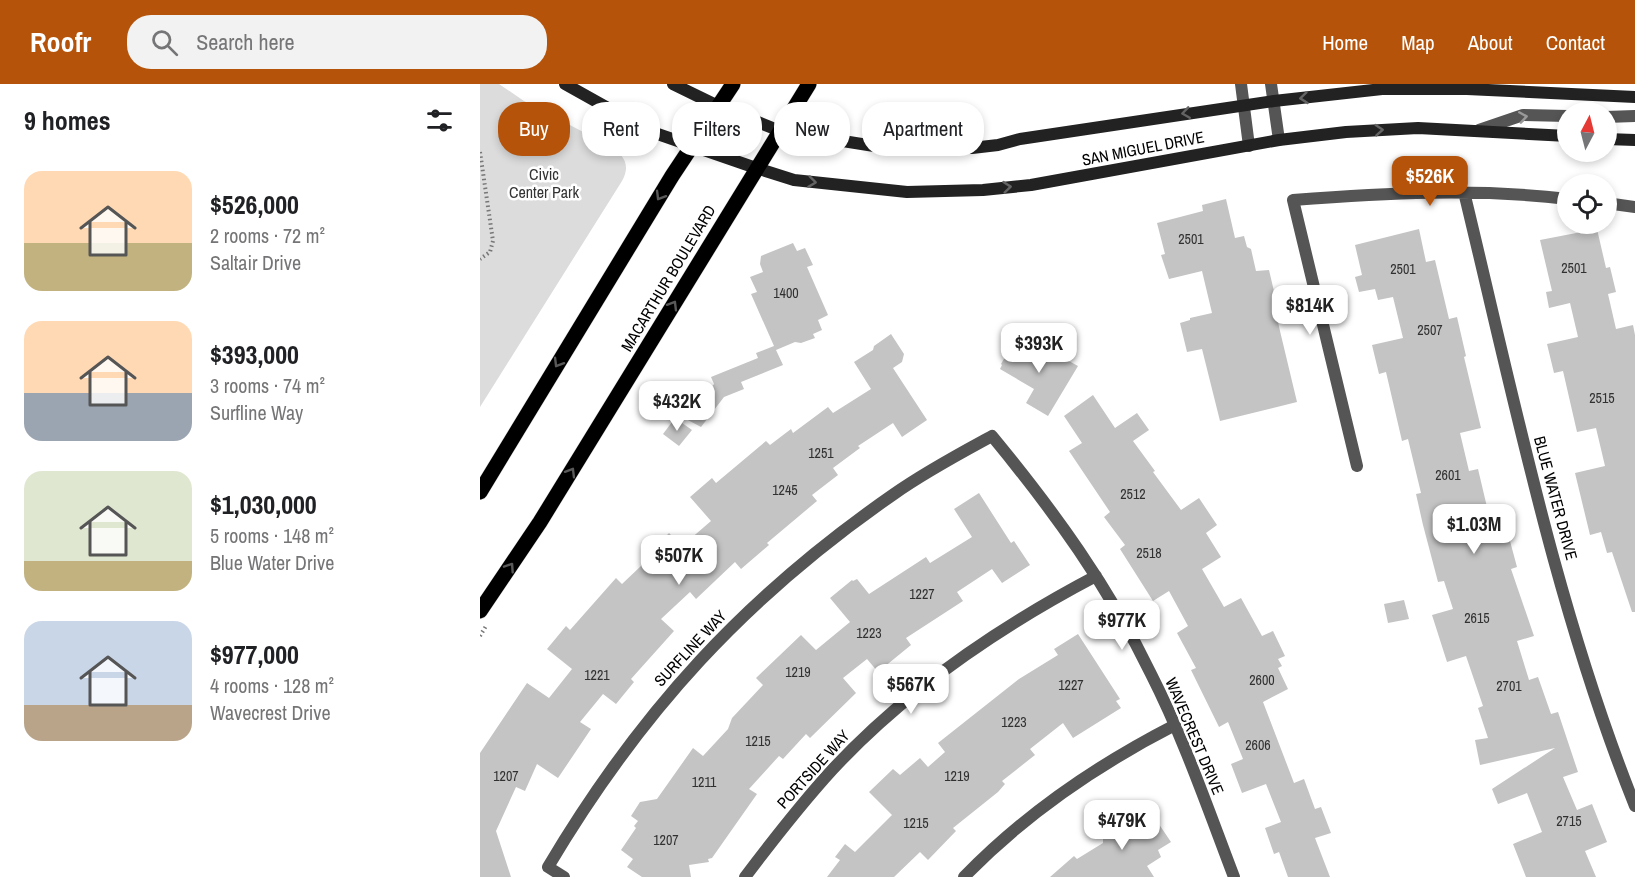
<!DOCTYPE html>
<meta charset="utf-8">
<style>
:root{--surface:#fff;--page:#f2f2f2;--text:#202124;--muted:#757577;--accent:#b45309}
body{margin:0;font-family:"Archivo Narrow",sans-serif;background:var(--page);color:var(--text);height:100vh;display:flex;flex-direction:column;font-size:22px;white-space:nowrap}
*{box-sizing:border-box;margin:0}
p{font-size:20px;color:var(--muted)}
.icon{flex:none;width:33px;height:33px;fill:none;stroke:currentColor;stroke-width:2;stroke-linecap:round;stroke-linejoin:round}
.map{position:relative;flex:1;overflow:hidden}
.panel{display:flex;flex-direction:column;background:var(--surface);width:480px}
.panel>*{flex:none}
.guide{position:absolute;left:18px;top:18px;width:570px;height:54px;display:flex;gap:12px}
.needle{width:39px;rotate:7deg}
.buttons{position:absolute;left:1077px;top:18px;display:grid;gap:12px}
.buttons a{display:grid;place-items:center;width:60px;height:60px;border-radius:50%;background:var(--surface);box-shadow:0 3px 9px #0003;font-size:30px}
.price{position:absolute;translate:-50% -51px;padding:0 14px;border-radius:12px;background:#fff;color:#222;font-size:20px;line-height:39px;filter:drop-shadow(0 2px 3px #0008)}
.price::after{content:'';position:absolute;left:50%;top:36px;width:18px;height:14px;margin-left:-9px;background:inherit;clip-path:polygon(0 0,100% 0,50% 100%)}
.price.selected{background:var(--accent);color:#fff}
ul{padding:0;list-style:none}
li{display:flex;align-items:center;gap:18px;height:150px;padding:0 24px}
li span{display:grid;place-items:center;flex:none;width:168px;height:120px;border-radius:18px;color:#555}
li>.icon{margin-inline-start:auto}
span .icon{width:72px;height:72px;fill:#fffc;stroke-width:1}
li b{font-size:26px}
h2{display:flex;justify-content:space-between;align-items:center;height:72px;padding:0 24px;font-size:26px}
.pill{padding:0 21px;border-radius:24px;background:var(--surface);box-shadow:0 3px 9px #0003;font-size:21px;line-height:54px}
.pill.selected{background:var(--accent);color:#fff}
header{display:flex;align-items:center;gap:36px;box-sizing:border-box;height:84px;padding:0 30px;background:var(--accent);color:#fff}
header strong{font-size:28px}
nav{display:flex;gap:33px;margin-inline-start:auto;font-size:21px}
.search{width:420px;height:54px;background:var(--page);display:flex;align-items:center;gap:15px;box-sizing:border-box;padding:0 21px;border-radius:24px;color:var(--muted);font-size:22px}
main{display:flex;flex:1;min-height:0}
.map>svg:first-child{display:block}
.green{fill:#dcdcdc}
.building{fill:#c4c4c4}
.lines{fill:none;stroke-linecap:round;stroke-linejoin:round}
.primary-casing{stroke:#dbdbdb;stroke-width:16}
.path{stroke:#777;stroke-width:4;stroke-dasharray:1.5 3;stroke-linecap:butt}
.minor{stroke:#555;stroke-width:12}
.tertiary{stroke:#555;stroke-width:12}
.secondary{stroke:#222;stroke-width:12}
.primary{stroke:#000;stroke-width:15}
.oneway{stroke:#646464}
.oneway2{stroke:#999}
.oneway3{stroke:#595959}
.labels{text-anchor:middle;stroke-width:5;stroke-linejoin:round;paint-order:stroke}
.number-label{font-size:14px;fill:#313131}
.street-label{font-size:16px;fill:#000;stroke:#fff}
.park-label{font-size:16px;fill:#333;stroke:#fff}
</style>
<header>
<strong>Roofr</strong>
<div class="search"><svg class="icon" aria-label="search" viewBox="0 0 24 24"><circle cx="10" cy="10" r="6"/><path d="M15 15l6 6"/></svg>Search here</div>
<nav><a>Home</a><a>Map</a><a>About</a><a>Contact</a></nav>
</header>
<main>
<section class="panel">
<h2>9 homes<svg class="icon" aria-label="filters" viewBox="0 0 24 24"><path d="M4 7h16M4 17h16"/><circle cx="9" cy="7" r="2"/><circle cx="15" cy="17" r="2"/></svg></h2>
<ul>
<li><span style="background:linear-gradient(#ffd9b3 60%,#c2b280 0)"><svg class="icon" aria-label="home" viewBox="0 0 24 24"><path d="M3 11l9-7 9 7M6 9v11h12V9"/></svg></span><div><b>$526,000</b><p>2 rooms · 72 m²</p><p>Saltair Drive</p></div></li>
<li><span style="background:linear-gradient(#ffd9b3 60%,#9aa5b1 0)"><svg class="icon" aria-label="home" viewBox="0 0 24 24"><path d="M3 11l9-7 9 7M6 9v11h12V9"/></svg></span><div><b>$393,000</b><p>3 rooms · 74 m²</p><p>Surfline Way</p></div></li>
<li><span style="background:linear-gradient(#dfe7d0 75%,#c2b280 0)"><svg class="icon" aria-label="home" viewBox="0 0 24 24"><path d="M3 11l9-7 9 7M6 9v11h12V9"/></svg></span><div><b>$1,030,000</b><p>5 rooms · 148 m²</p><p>Blue Water Drive</p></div></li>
<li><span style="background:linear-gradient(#c9d6e8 70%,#b9a48a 0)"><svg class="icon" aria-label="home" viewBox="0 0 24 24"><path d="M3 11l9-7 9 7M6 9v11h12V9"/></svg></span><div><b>$977,000</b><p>4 rooms · 128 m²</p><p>Wavecrest Drive</p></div></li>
</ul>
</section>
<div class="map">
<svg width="1155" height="793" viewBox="0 0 1155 793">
<rect width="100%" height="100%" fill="#fff"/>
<path class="green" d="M 0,0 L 19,0 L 44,17 L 130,62 C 144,71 151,81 142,97 L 0,323 Z"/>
<path class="building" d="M 746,115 L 755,154 L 764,152 L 767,163 L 771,165 L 776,187 L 789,186 L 797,220 L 794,220 L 800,247 L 817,318 L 740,337 L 722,265 L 707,268 L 700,239 L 710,236 L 710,234 L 732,229 L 722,187 L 689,195 L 681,171 L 685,170 L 677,139 L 723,127 L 722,121 Z
M 939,145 L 946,178 L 955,176 L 969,235 L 977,233 L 986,272 L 984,273 L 1001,344 L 980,349 L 989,387 L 998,385 L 1007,423 L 1020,420 L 1037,483 L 1031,485 L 1054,552 L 1037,557 L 1049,596 L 1058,593 L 1071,630 L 1078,628 L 1098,688 L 1083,693 L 1097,726 L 1112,720 L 1127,758 L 1105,767 L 1116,793 L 1046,793 L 1033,760 L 1062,748 L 1047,709 L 1018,720 L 1012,705 L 1075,664 L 1000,681 L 995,656 L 1008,654 L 998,624 L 1003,622 L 986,572 L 967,578 L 952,531 L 973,525 L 964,497 L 958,498 L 943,441 L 936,410 L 941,409 L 928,355 L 922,357 L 906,288 L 899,290 L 892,261 L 923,254 L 913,213 L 898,216 L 895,205 L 879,208 L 875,193 L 882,191 L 875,161 Z
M 1117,145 L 1126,184 L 1130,183 L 1136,208 L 1128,210 L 1136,245 L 1153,241 L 1155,251 L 1155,528 L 1152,528 L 1132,468 L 1127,469 L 1121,448 L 1110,451 L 1095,389 L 1125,382 L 1116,344 L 1097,348 L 1083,287 L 1074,289 L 1067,260 L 1098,253 L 1090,219 L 1069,224 L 1066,208 L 1072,207 L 1060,156 Z
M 313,159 L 317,167 L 325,164 L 333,181 L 327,183 L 348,231 L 338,236 L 342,246 L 333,250 L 335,254 L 321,259 L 315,258 L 296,266 L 303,281 L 261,298 L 264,305 L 244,313 L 221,343 L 206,335 L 234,300 L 231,293 L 278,274 L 276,269 L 294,262 L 271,210 L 277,208 L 270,193 L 283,188 L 280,180 L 281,172 Z
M 411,250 L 424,270 L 422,278 L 413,284 L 447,336 L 422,353 L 413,339 L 378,362 L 380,364 L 353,384 L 358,391 L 332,411 L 337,417 L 287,459 L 289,461 L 261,485 L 255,478 L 216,515 L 210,508 L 181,535 L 194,547 L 151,595 L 154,598 L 136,620 L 123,610 L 100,638 L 111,645 L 78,694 L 57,680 L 45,707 L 36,703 L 16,747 L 31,793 L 0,793 L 0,669 L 47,599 L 69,614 L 92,585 L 67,565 L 86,542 L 90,546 L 136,494 L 142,500 L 181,463 L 178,460 L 189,449 L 202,462 L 231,437 L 210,413 L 232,394 L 236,399 L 286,357 L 290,361 L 311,345 L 313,349 L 348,323 L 353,329 L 391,305 L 374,278 L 393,266 L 394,262 Z
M 537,253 L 575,276 L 578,271 L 598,282 L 568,332 L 546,319 L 554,305 L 520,285 L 522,281 L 521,280 Z
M 613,311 L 635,344 L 657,329 L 669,346 L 653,357 L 675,387 L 673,388 L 701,426 L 719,414 L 737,441 L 726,449 L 741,473 L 722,485 L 744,523 L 761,514 L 782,552 L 793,547 L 805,572 L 798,575 L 802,582 L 798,584 L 808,605 L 783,618 L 814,699 L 824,695 L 835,725 L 841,723 L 851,749 L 835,754 L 850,793 L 808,793 L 799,768 L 794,770 L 785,744 L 801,738 L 786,700 L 762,709 L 751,680 L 763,675 L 748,638 L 739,643 L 711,586 L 716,584 L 697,549 L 708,542 L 689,507 L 673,517 L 640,465 L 645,461 L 624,433 L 630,428 L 589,367 L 602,359 L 584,332 Z
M 195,334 L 212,346 L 199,362 L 183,350 Z
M 499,409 L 531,459 L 534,457 L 550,481 L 522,499 L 512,485 L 477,508 L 483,517 L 426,554 L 431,561 L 398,588 L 387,575 L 363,594 L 376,609 L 330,654 L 326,650 L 303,675 L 299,672 L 269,705 L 277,710 L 232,774 L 228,775 L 229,778 L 209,781 L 211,793 L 162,793 L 147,783 L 153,775 L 141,766 L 156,744 L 154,742 L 158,737 L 151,732 L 160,718 L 177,715 L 213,664 L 223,672 L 248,645 L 252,634 L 283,601 L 276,594 L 321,551 L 336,566 L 370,538 L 350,514 L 372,496 L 373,497 L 377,495 L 389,510 L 446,473 L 450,479 L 492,453 L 474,425 Z
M 924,516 L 929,535 L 908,539 L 904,520 Z
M 598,550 L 640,615 L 636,617 L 641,624 L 593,654 L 583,639 L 550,665 L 555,671 L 522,697 L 525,700 L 518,708 L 473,744 L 476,747 L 448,776 L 440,768 L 414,793 L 347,793 L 360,776 L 355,773 L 365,760 L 375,768 L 412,731 L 389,708 L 413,685 L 420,691 L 440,674 L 448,683 L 465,668 L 458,659 L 539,595 L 578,571 L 574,565 Z
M 666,721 L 691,758 L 678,766 L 681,773 L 667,782 L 674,793 L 570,793 L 594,772 L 597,775 L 623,759 L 623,752 Z"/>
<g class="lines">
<defs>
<path id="primary" d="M 0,408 L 192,92 L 253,0
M 0,527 L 60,438 L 329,0"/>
</defs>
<use href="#primary" class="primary-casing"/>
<path class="path" d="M 0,68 L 13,157 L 10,168 L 0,175
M 0,552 L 6,542"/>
<path class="minor" d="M 761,0 L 769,62
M 791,0 L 799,56
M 984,108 C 1034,314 1076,525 1155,722
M 1126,119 L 1155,123
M 877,382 L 813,116 C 904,109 996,104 1088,115
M 84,793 L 68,783 C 160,628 265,513 414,410 C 445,388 479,370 512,352 C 573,426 629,503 671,590 C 704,655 728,725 754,793
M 265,793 C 293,756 321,720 352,686 C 427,605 519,543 616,492
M 484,793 C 545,730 617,681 695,641"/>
<path class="tertiary" d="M 1126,33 L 1155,32
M 999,46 L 1043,31 L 1088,32"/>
<path class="secondary" d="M 85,0 L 169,47 L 276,84 L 314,96 L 427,108 L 503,106 L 551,101 L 799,56 L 866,48 L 938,44 L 1088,52
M 193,0 L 238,22 L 300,47 L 413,65 L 492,64 L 518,61 L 540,55 L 794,17 L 902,5 L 987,5 L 1155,13
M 1126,55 L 1155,56"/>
<use href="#primary" class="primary"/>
</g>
<defs><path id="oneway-chevron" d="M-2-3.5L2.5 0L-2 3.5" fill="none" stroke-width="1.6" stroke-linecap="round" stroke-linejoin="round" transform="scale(1.5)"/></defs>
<g class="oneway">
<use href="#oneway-chevron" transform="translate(824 14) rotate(174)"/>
<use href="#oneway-chevron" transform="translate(706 29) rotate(172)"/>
<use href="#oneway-chevron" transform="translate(899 46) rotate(-4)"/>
<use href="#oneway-chevron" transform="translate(332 98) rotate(7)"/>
<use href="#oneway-chevron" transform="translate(527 103) rotate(-6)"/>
</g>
<use class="oneway2" href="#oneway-chevron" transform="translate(1043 33) rotate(-9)"/>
<g class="oneway3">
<use href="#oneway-chevron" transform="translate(180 112) rotate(121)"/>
<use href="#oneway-chevron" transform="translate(193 221) rotate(-59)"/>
<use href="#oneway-chevron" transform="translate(78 279) rotate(121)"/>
<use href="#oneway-chevron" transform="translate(91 388) rotate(-59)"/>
<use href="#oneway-chevron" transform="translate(30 483) rotate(-56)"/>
</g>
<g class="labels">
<g class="number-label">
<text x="711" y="160">2501</text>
<text x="1094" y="189">2501</text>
<text x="923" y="190">2501</text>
<text x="306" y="214">1400</text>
<text x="950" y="251">2507</text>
<text x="1122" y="319">2515</text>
<text x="341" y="374">1251</text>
<text x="968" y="396">2601</text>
<text x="305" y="411">1245</text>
<text x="653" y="415">2512</text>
<text x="669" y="474">2518</text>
<text x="442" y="515">1227</text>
<text x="997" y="539">2615</text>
<text x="389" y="554">1223</text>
<text x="318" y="593">1219</text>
<text x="117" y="596">1221</text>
<text x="782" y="601">2600</text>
<text x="591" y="606">1227</text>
<text x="1029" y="607">2701</text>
<text x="534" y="643">1223</text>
<text x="278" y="662">1215</text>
<text x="778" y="666">2606</text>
<text x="26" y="697">1207</text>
<text x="477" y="697">1219</text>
<text x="224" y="703">1211</text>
<text x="1089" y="742">2715</text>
<text x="436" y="744">1215</text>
<text x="186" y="761">1207</text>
</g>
<g class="street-label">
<text transform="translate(663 64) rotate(-11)" y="6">SAN MIGUEL DRIVE</text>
<text transform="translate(188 194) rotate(-59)" y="6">MACARTHUR BOULEVARD</text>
<text transform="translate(1076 414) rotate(75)" y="6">BLUE WATER DRIVE</text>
<text transform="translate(210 564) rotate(-47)" y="6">SURFLINE WAY</text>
<text transform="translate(715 652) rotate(67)" y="6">WAVECREST DRIVE</text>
<text transform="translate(333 685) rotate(-48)" y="6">PORTSIDE WAY</text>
</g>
<g class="park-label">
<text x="64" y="96">Civic<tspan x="64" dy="18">Center Park</tspan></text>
</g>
</g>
</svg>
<div class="buttons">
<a><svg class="needle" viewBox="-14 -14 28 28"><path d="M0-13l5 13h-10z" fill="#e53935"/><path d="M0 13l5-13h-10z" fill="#757577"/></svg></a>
<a><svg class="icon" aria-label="locate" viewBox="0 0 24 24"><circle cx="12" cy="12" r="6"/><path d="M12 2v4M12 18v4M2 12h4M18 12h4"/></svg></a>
</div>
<b class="price selected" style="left:950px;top:123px">$526K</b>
<b class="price" style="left:830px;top:252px">$814K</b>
<b class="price" style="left:559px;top:290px">$393K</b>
<b class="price" style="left:197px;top:348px">$432K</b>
<b class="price" style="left:994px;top:471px">$1.03M</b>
<b class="price" style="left:199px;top:502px">$507K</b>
<b class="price" style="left:642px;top:567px">$977K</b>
<b class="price" style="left:431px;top:631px">$567K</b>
<b class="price" style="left:642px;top:767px">$479K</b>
<div class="guide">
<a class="pill selected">Buy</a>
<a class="pill">Rent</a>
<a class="pill">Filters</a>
<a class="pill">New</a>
<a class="pill">Apartment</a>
</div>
</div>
</main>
